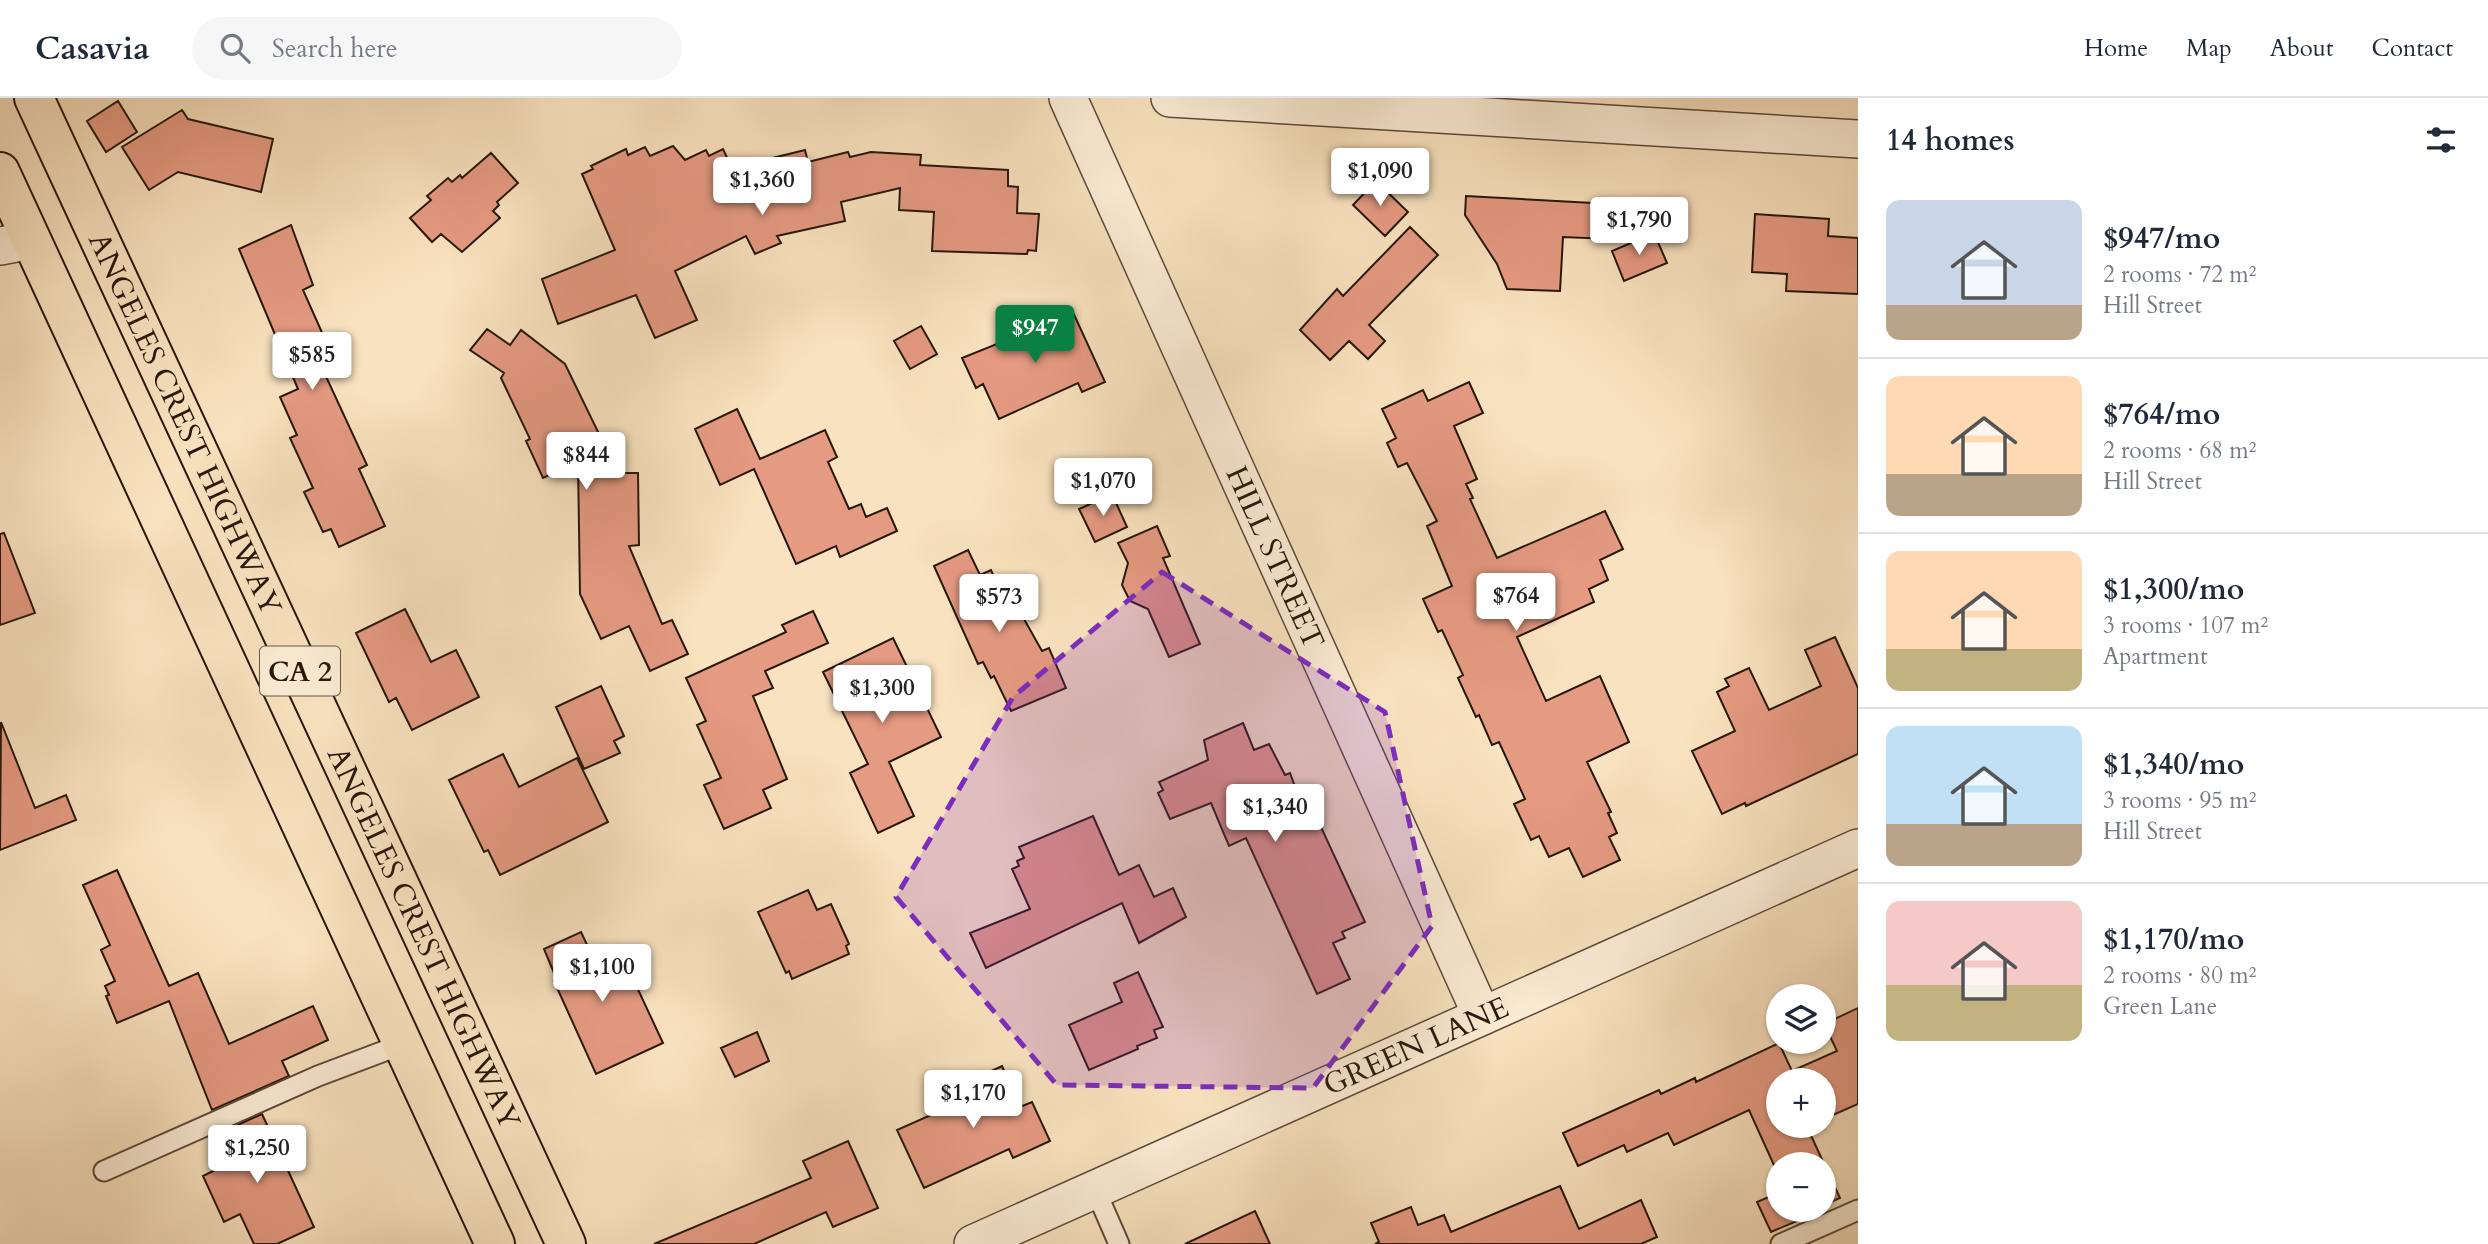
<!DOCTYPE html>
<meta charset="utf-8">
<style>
:root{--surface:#fff;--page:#f6f6f7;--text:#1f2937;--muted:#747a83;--line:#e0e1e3;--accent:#0b8043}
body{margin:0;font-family:Cardo,serif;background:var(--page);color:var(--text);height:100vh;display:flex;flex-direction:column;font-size:26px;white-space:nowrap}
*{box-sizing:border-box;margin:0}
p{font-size:23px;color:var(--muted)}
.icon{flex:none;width:38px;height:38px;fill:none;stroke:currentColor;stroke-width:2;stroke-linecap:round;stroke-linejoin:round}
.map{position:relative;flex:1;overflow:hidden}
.sheet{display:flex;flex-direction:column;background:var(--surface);width:630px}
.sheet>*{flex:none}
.buttons{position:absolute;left:1766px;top:886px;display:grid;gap:14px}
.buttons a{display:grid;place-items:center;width:70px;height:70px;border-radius:50%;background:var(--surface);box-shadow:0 2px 5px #0004;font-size:35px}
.price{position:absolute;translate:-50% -60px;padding:0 16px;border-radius:7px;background:#fff;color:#222;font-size:23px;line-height:46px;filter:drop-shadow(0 2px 4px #0008)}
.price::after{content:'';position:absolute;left:50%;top:42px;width:21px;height:16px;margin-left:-10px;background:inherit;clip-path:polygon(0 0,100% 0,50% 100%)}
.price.active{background:var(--accent);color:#fff}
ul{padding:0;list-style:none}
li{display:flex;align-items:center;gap:21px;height:175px;padding:0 28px}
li+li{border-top:2px solid var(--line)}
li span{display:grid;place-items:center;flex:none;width:196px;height:140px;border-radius:14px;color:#555}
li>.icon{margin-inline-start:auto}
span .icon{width:84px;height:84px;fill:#fffc;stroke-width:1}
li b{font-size:30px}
h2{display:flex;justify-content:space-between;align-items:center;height:84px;padding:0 28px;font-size:30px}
header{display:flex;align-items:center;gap:42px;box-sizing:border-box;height:98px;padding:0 35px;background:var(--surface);border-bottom:2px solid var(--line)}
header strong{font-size:33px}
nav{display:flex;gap:38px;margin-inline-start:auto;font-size:24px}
.search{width:490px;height:63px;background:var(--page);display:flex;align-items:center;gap:18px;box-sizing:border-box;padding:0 24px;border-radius:38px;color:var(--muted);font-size:26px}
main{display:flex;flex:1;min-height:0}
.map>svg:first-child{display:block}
.building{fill:#e59a82;stroke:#27170c;stroke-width:2}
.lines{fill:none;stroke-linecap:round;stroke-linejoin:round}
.service-casing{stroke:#5c4a39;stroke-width:23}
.minor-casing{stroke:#5c4a39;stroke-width:40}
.primary-casing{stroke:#27170c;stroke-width:42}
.service{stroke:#fbecd5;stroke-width:19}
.minor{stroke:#fbecd5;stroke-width:37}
.primary{stroke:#f9e2bf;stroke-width:38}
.marked{fill:#7b2cbf;fill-opacity:0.2;stroke:#7b2cbf;stroke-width:5;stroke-dasharray:14 9;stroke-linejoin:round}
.labels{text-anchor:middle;stroke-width:6;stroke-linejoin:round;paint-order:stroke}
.shield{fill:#fbecd5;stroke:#675748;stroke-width:2}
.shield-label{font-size:28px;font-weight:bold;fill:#27170c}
.street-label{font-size:30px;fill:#27170c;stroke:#fbecd5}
</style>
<header>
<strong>Casavia</strong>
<div class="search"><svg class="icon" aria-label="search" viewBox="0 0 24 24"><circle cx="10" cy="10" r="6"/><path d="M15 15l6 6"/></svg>Search here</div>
<nav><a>Home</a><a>Map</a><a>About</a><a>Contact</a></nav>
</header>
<main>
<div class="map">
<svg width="1858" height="1146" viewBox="0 0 1858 1146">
<rect width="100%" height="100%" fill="#f9e2bf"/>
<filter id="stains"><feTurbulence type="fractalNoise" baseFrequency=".00286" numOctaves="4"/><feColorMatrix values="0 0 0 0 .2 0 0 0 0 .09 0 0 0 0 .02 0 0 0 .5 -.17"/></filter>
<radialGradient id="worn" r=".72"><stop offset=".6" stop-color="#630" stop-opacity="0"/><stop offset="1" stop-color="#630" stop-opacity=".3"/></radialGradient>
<path class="building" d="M 118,3 L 137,34 L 106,54 L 87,23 Z
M 182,12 L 188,21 L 273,41 L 261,94 L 178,74 L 149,92 L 122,49 Z
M 673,48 L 685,62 L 706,52 L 709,58 L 723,51 L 732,70 L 805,52 L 808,64 L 848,54 L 850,59 L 871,54 L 921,57 L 920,67 L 1008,72 L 1008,88 L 1018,89 L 1017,115 L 1039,116 L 1036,153 L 1028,152 L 1027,156 L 932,153 L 934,114 L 899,112 L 900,90 L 841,104 L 845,123 L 777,138 L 781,145 L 755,156 L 746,138 L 675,173 L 697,222 L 655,240 L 636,197 L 558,226 L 542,181 L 615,152 L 582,76 L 593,71 L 591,68 L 626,51 L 628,57 L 645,49 L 650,58 Z
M 491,55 L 518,85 L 497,104 L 499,107 L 493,113 L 500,120 L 462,154 L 441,136 L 432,144 L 410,120 L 431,102 L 427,98 L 448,80 L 452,84 L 460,77 L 462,80 Z
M 1376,83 L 1408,114 L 1385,138 L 1353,107 Z
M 1466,98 L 1611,106 L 1609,141 L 1563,139 L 1560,193 L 1507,191 L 1497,166 L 1465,117 Z
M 1755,116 L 1829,121 L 1828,138 L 1858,140 L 1858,196 L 1786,193 L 1787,176 L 1752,174 Z
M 291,127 L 313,187 L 303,192 L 336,266 L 323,272 L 367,367 L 359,371 L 385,428 L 339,449 L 331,431 L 323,434 L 304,394 L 313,390 L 290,340 L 297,337 L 280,299 L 298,291 L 239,151 Z
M 1410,129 L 1438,157 L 1369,227 L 1385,243 L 1368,261 L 1349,243 L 1330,262 L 1300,232 L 1337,191 L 1343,198 Z
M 1654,135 L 1667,165 L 1624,183 L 1612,153 Z
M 1071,210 L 1105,284 L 1082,294 L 1078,285 L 999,321 L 983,286 L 976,290 L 962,260 L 1039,229 L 1038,226 Z
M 921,228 L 937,256 L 910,271 L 894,243 Z
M 487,231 L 510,247 L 521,232 L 565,266 L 618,375 L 638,375 L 639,447 L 629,448 L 662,526 L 672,522 L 688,556 L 650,573 L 629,528 L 601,541 L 580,496 L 578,364 L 543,380 L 526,343 L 530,341 L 501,280 L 504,275 L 470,252 Z
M 1469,284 L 1483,315 L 1454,328 L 1477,381 L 1466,386 L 1473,400 L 1470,401 L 1497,460 L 1605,413 L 1623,451 L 1600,462 L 1608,482 L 1589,491 L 1594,504 L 1517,539 L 1546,603 L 1600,578 L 1629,644 L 1587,664 L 1611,714 L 1608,715 L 1617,735 L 1609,739 L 1620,762 L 1583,779 L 1569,750 L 1549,759 L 1539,738 L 1531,742 L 1514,706 L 1525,701 L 1499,644 L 1492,647 L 1479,617 L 1476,619 L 1458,580 L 1463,577 L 1442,532 L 1438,534 L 1423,501 L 1452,488 L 1427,428 L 1437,423 L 1407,365 L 1398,369 L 1387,345 L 1396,340 L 1382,311 L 1423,292 L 1428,303 Z
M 737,311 L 760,361 L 825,332 L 837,359 L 828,364 L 849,411 L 861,406 L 866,419 L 887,410 L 897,433 L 840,459 L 836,448 L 796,466 L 754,371 L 720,387 L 695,331 Z
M 1112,396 L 1127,429 L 1095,444 L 1079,411 Z
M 1157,428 L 1170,458 L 1163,460 L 1200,546 L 1169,559 L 1148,511 L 1130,503 L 1122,487 L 1128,465 L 1118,445 Z
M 4,435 L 35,515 L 0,527 L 0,436 Z
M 968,452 L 980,477 L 991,472 L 1003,499 L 1010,496 L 1042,553 L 1049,550 L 1066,590 L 1011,613 L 994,578 L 991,580 L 983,564 L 978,566 L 934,468 Z
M 405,511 L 431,564 L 456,552 L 479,599 L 412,632 L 396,600 L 389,604 L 356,535 Z
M 813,513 L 828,545 L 765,573 L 773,590 L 753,598 L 787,681 L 763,692 L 771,710 L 724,731 L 704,687 L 721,680 L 697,627 L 706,623 L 686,580 L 786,534 L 782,527 Z
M 1835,539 L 1858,590 L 1858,656 L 1746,708 L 1745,705 L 1722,716 L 1692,653 L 1735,633 L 1717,594 L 1729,588 L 1725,581 L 1749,570 L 1769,612 L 1821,588 L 1805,552 Z
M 893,540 L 941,639 L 889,664 L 914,718 L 878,735 L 850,675 L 868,666 L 823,574 Z
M 601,588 L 624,638 L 614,643 L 620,655 L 584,671 L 556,609 Z
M 1,624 L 35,710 L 66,697 L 76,722 L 0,752 Z
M 1243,625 L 1254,652 L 1269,646 L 1285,677 L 1290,675 L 1296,691 L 1302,688 L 1365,824 L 1342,834 L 1345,840 L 1333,845 L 1350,881 L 1317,896 L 1246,740 L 1229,748 L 1211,705 L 1170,721 L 1158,695 L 1163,692 L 1159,684 L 1208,662 L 1204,642 Z
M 503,656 L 519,689 L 577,660 L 608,724 L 500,777 L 488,752 L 484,754 L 449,682 Z
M 1093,718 L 1119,777 L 1139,767 L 1154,799 L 1173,790 L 1186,819 L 1139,845 L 1122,805 L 986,870 L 970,835 L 1030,811 L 1012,771 L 1019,768 L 1017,763 L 1024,760 L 1019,749 Z
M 117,772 L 169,888 L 198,875 L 229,946 L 313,908 L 328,942 L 282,963 L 289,978 L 212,1012 L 169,903 L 117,925 L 106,898 L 109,897 L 105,888 L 115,883 L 101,852 L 110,847 L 83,787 Z
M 808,792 L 817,812 L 831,806 L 849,846 L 846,848 L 849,856 L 792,881 L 789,873 L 786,875 L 758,814 Z
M 581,834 L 595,864 L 621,855 L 663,945 L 596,976 L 554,883 L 557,882 L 544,851 Z
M 1138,874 L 1163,929 L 1154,932 L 1157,940 L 1137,948 L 1138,951 L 1089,972 L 1069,927 L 1122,904 L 1114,885 Z
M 1858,910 L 1858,1006 L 1824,1021 L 1824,982 L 1778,982 L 1778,1027 L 1810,1027 L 1807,1029 L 1840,1100 L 1824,1107 L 1824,1066 L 1778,1066 L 1778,1076 L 1749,1012 L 1674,1047 L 1668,1035 L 1627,1054 L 1624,1047 L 1578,1068 L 1563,1035 L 1659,992 L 1661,996 L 1695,980 L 1696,984 L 1779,945 L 1792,973 L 1837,953 L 1824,926 Z
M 757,934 L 769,963 L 735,979 L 721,950 Z
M 1002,968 L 1020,1009 L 1032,1004 L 1050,1043 L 1013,1060 L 1009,1051 L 924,1090 L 897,1032 L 967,1001 L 961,987 Z
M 262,1016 L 314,1129 L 277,1146 L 254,1146 L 240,1116 L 224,1124 L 203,1078 L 221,1069 L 211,1046 L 225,1040 L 222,1034 Z
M 848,1043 L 878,1110 L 833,1129 L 826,1114 L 754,1146 L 654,1146 L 811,1080 L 803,1063 Z
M 1560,1088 L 1579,1131 L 1641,1102 L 1657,1139 L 1641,1146 L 1375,1146 L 1379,1144 L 1371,1125 L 1411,1109 L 1418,1127 L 1444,1117 L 1451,1134 Z
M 1778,1095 L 1778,1111 L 1823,1112 L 1771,1134 L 1757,1104 Z
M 1255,1113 L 1270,1146 L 1185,1146 Z"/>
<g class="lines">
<defs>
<path id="service" d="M 104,1073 L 318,978 L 403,946
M 1095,1091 L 1119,1146
M 1781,1146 L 1858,1112"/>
<g id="minor">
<path id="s1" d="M 1068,0 L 1482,918"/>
<path d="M 1170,0 L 1858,41"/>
<path d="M 0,148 L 31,142"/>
<path id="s2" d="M 973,1146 L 1858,750"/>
</g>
<g id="primary">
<path id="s3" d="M 34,0 L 566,1146"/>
<path d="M 0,74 L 495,1146"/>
</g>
</defs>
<use href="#service" class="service-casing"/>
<use href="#minor" class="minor-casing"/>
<use href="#primary" class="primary-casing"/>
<use href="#service" class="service"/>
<use href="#minor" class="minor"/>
<use href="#primary" class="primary"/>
</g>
<path class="marked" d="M 1162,474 L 1385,614 L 1432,828 L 1313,990 L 1057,987 L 896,799 L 1013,599 Z"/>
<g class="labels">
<rect class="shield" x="260" y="548.5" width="80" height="49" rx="5"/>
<g class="shield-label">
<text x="300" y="583">CA 2</text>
</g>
<g class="street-label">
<text dy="10" stroke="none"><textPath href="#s3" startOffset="359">ANGELES CREST HIGHWAY</textPath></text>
<text dy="10" stroke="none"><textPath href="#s1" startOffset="504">HILL STREET</textPath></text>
<text dy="10" stroke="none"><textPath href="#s3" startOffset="926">ANGELES CREST HIGHWAY</textPath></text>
<text dy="10" stroke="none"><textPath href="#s2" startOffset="485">GREEN LANE</textPath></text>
</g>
</g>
<rect width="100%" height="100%" filter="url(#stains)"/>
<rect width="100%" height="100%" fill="url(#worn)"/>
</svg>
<div class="buttons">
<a><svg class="icon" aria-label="layers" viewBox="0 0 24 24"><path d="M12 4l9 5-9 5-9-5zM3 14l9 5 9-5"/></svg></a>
<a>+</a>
<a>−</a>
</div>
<b class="price" style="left:1380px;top:110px">$1,090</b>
<b class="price" style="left:762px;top:119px">$1,360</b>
<b class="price" style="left:1639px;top:159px">$1,790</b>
<b class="price active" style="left:1035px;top:267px">$947</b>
<b class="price" style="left:312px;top:294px">$585</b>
<b class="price" style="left:586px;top:394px">$844</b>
<b class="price" style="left:1103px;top:420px">$1,070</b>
<b class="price" style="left:1516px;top:535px">$764</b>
<b class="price" style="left:999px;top:536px">$573</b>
<b class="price" style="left:882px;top:627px">$1,300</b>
<b class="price" style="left:1275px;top:746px">$1,340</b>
<b class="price" style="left:602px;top:906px">$1,100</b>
<b class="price" style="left:973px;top:1032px">$1,170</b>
<b class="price" style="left:257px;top:1087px">$1,250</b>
</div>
<section class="sheet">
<h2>14 homes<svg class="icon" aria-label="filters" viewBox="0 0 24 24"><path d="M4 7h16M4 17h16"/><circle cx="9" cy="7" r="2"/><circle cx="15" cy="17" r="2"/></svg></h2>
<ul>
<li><span style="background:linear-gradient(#c9d6e8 75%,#b9a48a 0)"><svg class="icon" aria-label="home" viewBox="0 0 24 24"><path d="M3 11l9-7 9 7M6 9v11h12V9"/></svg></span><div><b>$947/mo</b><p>2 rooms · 72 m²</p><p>Hill Street</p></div></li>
<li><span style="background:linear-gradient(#ffd9b3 70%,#b9a48a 0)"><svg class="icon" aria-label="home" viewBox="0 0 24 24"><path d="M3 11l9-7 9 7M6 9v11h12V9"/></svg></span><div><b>$764/mo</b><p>2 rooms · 68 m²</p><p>Hill Street</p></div></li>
<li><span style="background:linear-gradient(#ffd9b3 70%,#c2b280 0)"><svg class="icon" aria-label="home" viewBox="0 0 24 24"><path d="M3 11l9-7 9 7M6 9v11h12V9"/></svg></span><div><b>$1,300/mo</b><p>3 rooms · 107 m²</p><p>Apartment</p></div></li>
<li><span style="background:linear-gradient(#bfe0f5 70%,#b9a48a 0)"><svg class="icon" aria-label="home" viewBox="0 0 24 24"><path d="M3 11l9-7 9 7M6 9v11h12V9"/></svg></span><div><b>$1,340/mo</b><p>3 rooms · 95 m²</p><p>Hill Street</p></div></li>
<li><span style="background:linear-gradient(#f6c9c9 60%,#c2b280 0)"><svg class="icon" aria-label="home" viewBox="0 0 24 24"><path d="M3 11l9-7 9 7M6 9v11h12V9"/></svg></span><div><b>$1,170/mo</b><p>2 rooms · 80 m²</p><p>Green Lane</p></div></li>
</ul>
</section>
</main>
